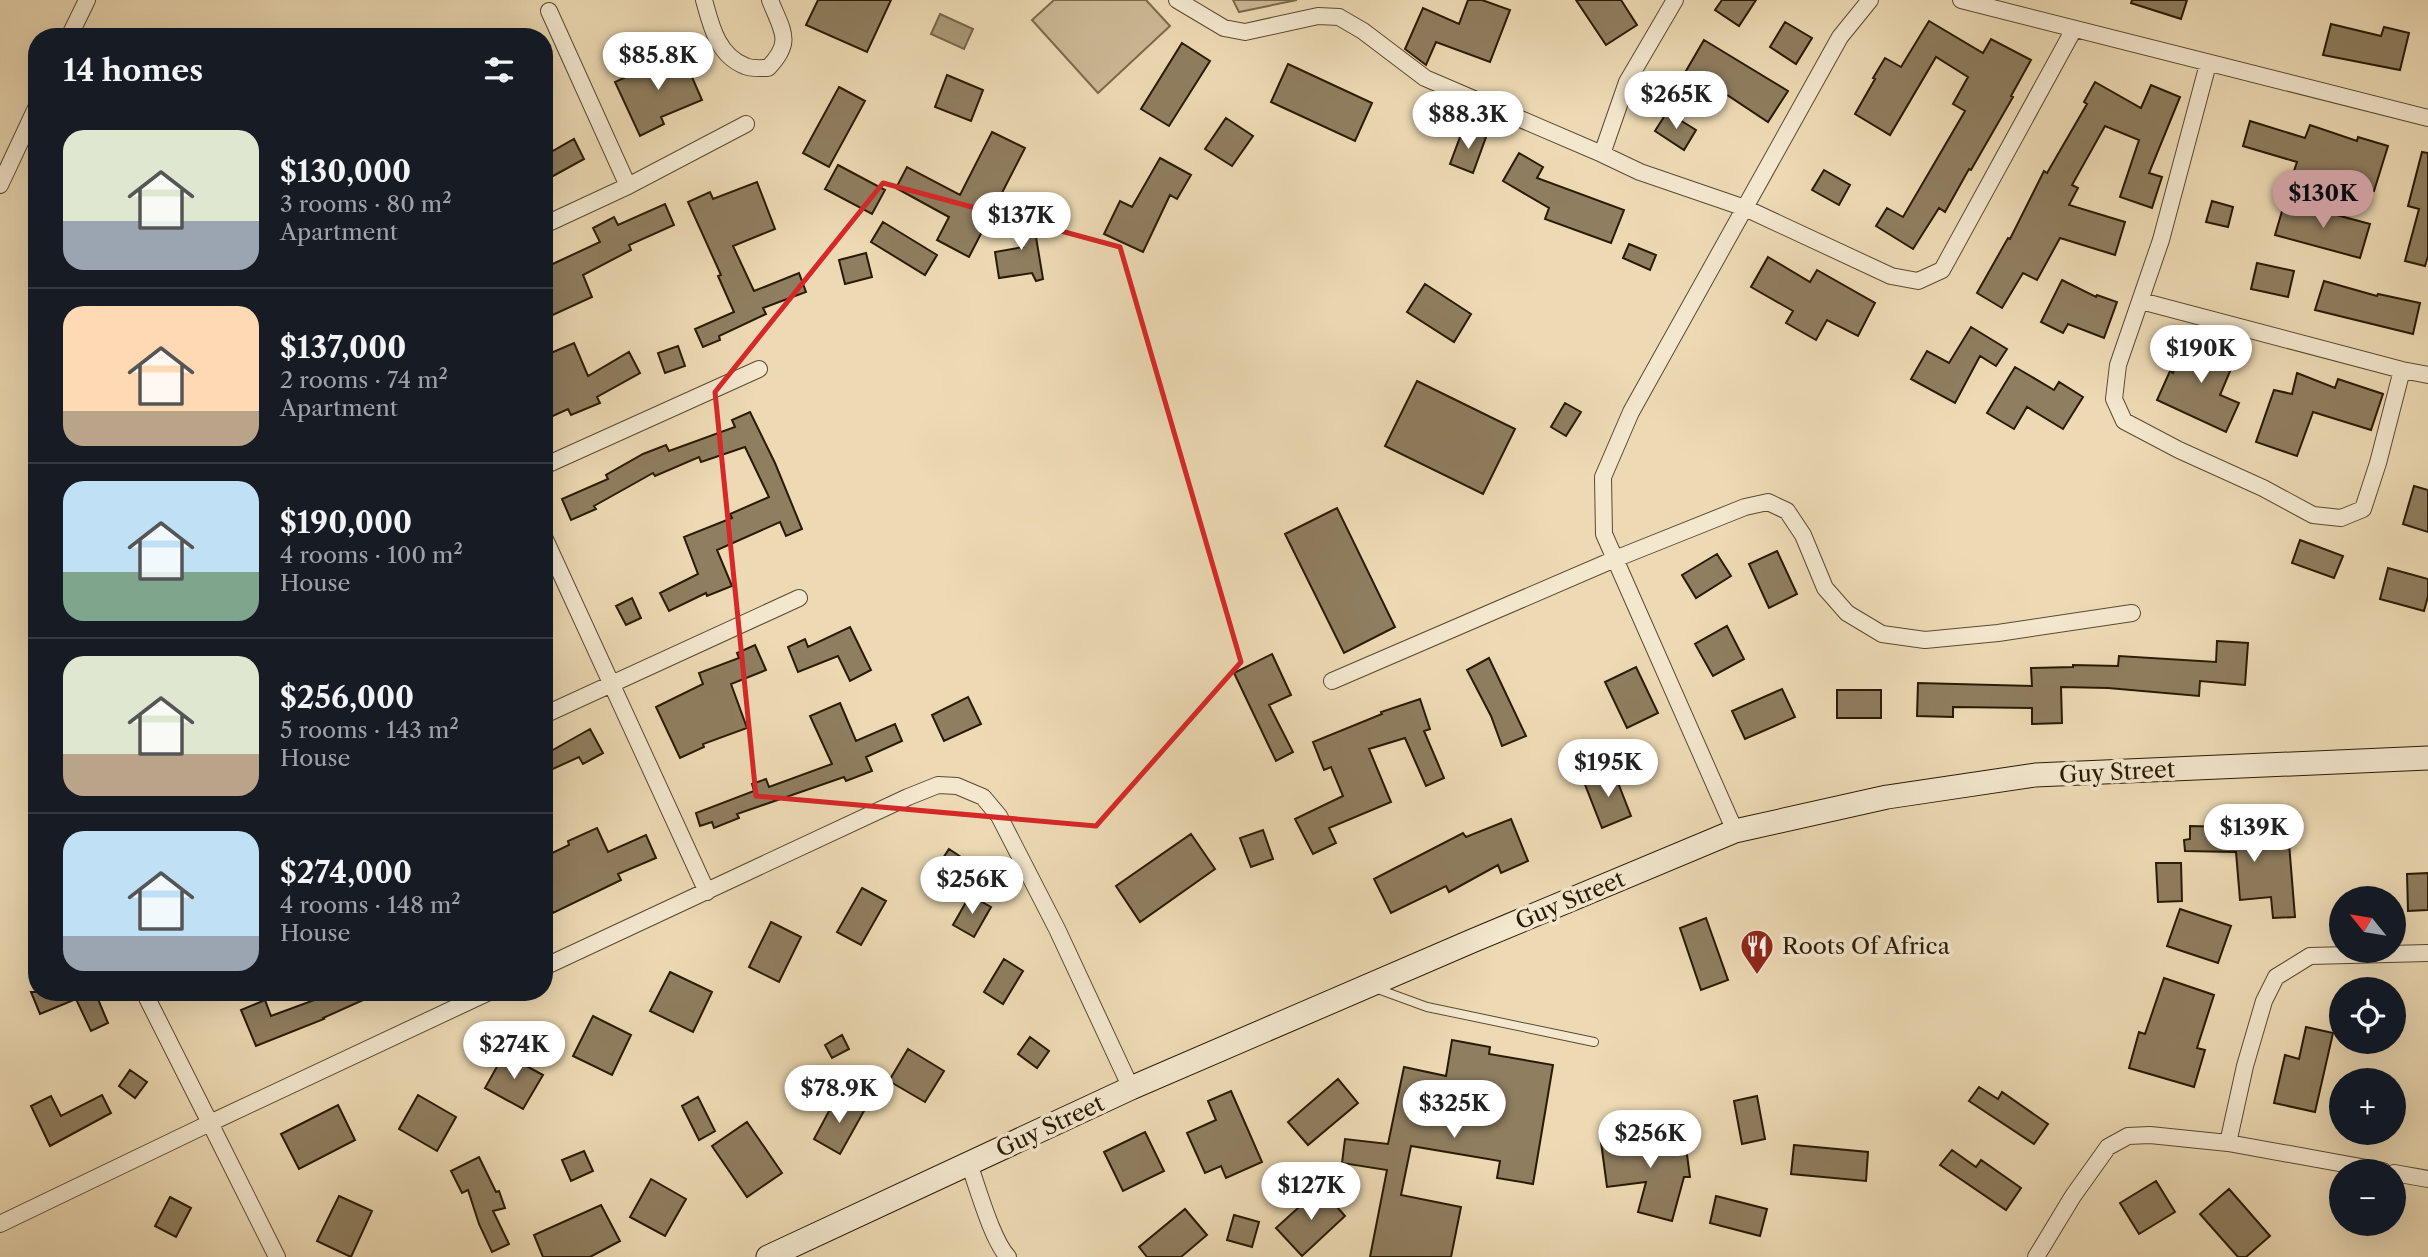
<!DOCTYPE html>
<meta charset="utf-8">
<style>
:root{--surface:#171b24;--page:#242831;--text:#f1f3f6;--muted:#9ea1a6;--line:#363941;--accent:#c59692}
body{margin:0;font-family:"Libre Caslon Text",serif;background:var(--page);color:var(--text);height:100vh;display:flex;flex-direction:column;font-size:26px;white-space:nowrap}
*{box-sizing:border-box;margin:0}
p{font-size:23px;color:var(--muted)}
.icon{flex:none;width:38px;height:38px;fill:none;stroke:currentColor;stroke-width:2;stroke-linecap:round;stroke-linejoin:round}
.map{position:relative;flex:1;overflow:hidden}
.panel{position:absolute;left:28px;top:28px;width:525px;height:973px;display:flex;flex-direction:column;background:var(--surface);border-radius:28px;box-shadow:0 7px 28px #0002}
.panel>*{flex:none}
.needle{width:46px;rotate:300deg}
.controls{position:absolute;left:2329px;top:886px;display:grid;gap:14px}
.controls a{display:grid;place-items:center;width:77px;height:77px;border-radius:50%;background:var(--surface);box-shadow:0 7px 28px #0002;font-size:35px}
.price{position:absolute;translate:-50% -60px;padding:0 16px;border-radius:24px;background:#fff;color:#222;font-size:23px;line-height:46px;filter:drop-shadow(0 2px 4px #0008)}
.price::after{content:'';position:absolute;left:50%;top:42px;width:21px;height:16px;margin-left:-10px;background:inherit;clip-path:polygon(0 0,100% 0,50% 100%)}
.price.on{background:var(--accent);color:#111}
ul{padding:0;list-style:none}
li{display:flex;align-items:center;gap:21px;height:175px;padding:0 35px}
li+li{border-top:2px solid var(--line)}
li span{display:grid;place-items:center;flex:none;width:196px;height:140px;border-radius:21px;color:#555}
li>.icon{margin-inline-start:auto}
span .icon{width:84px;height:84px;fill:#fffc;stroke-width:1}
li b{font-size:30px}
h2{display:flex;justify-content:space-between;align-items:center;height:84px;padding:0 35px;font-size:30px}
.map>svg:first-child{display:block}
.green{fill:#ccb996;stroke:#7a6a4d;stroke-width:2}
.water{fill:#aa9978;stroke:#76664a;stroke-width:2}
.building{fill:#8f7e60;stroke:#291a04;stroke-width:2}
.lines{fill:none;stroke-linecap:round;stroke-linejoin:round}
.lane-casing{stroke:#5a4a30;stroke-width:10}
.street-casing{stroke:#5a4a30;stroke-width:18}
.secondary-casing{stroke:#291a04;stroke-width:25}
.lane{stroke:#f3e7ce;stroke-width:8}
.street{stroke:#f3e7ce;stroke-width:16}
.secondary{stroke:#f3e7ce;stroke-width:23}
.marked{fill:none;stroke:#d62828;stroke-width:5;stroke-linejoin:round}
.labels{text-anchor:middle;stroke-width:7;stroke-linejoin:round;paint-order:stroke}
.street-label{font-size:23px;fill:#291a04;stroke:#f3e7ce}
.poi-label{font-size:23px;fill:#291a04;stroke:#f3e7ce;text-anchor:start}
</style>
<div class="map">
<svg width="2428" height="1257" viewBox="0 0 2428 1257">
<rect width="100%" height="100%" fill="#eddab4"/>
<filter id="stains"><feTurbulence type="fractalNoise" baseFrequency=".00286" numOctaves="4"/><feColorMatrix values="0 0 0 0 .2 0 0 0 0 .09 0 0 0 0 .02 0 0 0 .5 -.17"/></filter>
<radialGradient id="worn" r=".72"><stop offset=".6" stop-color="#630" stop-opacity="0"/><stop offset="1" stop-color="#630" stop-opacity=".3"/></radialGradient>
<path class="green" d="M 1054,0 L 1146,0 L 1170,26 L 1098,93 L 1032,20 Z
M 1233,0 L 1297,0 L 1239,12 Z"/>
<path class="water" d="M 940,14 L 973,29 L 964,49 L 931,34 Z"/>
<path class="building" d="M 818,0 L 891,0 L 867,52 L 806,25 Z
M 1468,0 L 1482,0 L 1510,10 L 1490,62 L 1436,42 L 1426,65 L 1405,49 L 1423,8 L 1459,24 Z
M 1576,0 L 1621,0 L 1637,25 L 1606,45 Z
M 1722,0 L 1756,0 L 1739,26 L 1715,10 Z
M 2132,0 L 2187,0 L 2181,19 L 2131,3 Z
M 1929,21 L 1983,53 L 1991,39 L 2031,60 L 2011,96 L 2013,97 L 1971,170 L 1969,169 L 1945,212 L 1939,208 L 1913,249 L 1876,226 L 1887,208 L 1903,217 L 1965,111 L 1953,104 L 1968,77 L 1936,57 L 1890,135 L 1855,114 L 1875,79 L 1873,78 L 1885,58 L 1901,67 Z
M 1785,22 L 1812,38 L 1796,64 L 1770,47 Z
M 2331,24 L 2381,36 L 2384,27 L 2409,33 L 2400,70 L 2323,55 Z
M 1704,40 L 1788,91 L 1768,122 L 1721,91 L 1713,104 L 1679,83 Z
M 1182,43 L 1210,61 L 1169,126 L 1141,109 Z
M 681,52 L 702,100 L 661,117 L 664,124 L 640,136 L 615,82 Z
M 1288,64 L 1372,103 L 1355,141 L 1271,102 Z
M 947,75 L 983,90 L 971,121 L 935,107 Z
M 2095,82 L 2141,108 L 2151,85 L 2180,97 L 2149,173 L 2162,177 L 2152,208 L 2120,197 L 2139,140 L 2105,126 L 2072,185 L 2078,188 L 2069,205 L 2125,222 L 2115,255 L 2060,238 L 2037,280 L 2023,273 L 2002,308 L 1977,293 L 2008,238 L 2010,239 L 2044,171 L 2047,173 L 2087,104 L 2084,102 Z
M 839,87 L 865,101 L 829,167 L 803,153 Z
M 1667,112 L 1696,130 L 1684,150 L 1655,131 Z
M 1226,118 L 1253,136 L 1232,166 L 1205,149 Z
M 2250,121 L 2305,138 L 2310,125 L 2357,141 L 2358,137 L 2388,146 L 2374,191 L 2326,176 L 2324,182 L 2294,171 L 2297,162 L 2243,146 Z
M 1463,129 L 1486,137 L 1473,173 L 1450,164 Z
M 992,132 L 1025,148 L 969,257 L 937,240 L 949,217 L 896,188 L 907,167 L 960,195 Z
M 574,139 L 584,159 L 544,181 L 544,156 Z
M 2422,152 L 2428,153 L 2428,256 L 2425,266 L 2405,261 L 2419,209 L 2408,206 Z
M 1519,153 L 1543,167 L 1537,178 L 1624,210 L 1611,243 L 1545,219 L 1549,208 L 1503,181 Z
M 1160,158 L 1191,175 L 1177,199 L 1170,195 L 1143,252 L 1104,234 L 1120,201 L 1132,207 Z
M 838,165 L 885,190 L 872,214 L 825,189 Z
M 1824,170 L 1850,185 L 1839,205 L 1812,190 Z
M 757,182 L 775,229 L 733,246 L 754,291 L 799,273 L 806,292 L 763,308 L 766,314 L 719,336 L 720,340 L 703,347 L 695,329 L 734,312 L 718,276 L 721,275 L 688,202 L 710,192 L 713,199 Z
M 2212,201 L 2233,207 L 2228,227 L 2206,222 Z
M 2285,201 L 2370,224 L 2360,258 L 2275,235 Z
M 665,204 L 674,225 L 629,245 L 631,250 L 583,275 L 592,297 L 544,319 L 544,268 L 600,242 L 593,228 L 614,217 L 618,225 Z
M 1029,211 L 1034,225 L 1043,279 L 1036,281 L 1032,273 L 999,278 L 995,252 L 1023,247 L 1012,218 Z
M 883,222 L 937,255 L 925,275 L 871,242 Z
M 1629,244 L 1656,255 L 1650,270 L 1623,258 Z
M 866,253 L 872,277 L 845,284 L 839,260 Z
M 1768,257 L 1810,282 L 1817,270 L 1875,303 L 1858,336 L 1827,320 L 1816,340 L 1786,323 L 1793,311 L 1751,287 Z
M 2257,263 L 2294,271 L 2288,297 L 2251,289 Z
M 2062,280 L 2096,297 L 2097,295 L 2117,302 L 2104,338 L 2068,324 L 2063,333 L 2041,322 Z
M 2324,281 L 2377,296 L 2378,294 L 2420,303 L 2413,334 L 2315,310 Z
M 1425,284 L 1471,314 L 1454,342 L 1407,312 Z
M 1971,327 L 2007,349 L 1996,366 L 1980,356 L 1955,403 L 1911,379 L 1927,351 L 1949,363 Z
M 2188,337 L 2236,357 L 2220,395 L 2239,403 L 2226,432 L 2157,400 L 2170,371 L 2173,373 Z
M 574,343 L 588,376 L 629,352 L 640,373 L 597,397 L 600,403 L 571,415 L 568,409 L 544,420 L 544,356 Z
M 678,346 L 685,366 L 665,373 L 658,353 Z
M 2015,367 L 2054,390 L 2059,382 L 2083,397 L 2063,429 L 2027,407 L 2014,429 L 1987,413 Z
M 2297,373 L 2335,388 L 2338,379 L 2383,394 L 2371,430 L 2313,412 L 2297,456 L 2256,442 L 2274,390 L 2292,394 Z
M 1417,381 L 1515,429 L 1483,494 L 1385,446 Z
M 1565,403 L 1581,412 L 1566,436 L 1551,427 Z
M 750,412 L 775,463 L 802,529 L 786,536 L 780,522 L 717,550 L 732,586 L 707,596 L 706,593 L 669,611 L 660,593 L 698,574 L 684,537 L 732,518 L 730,514 L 769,497 L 745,447 L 701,462 L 699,457 L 655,476 L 653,473 L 594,506 L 596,509 L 571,520 L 562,499 L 608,479 L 606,475 L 643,454 L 666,445 L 669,451 L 735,427 L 732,420 Z
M 2414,486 L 2428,490 L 2428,532 L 2403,524 Z
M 1337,508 L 1395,627 L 1344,653 L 1285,534 Z
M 2300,540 L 2343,556 L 2334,578 L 2292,563 Z
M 1777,551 L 1797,594 L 1769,608 L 1749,564 Z
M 1717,554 L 1731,576 L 1696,598 L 1682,575 Z
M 2388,568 L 2428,579 L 2428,596 L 2424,611 L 2380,599 Z
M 632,598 L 641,618 L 626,625 L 616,606 Z
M 1727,626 L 1744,659 L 1713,676 L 1695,644 Z
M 850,627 L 871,670 L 850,681 L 838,656 L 798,672 L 788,647 L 805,639 L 808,647 Z
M 2217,641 L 2248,643 L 2245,685 L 2200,681 L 2199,696 L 2108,688 L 2061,687 L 2062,723 L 2032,724 L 2032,708 L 1953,707 L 1953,717 L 1917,716 L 1918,683 L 2032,686 L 2031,668 L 2073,667 L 2073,665 L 2118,666 L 2119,656 L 2216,662 Z
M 755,645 L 766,670 L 731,684 L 747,728 L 703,744 L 704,747 L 680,758 L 656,707 L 703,684 L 699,673 L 739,658 L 737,653 Z
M 1272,654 L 1291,695 L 1269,705 L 1293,752 L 1276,761 L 1234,673 Z
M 1489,658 L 1526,736 L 1502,746 L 1491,716 L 1467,670 Z
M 1636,667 L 1658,713 L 1627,728 L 1605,682 Z
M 1782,689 L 1795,717 L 1745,739 L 1732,711 Z
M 1837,690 L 1881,690 L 1881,718 L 1837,718 Z
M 968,697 L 981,724 L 944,741 L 932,715 Z
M 1420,699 L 1430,729 L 1424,731 L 1444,778 L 1426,786 L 1405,738 L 1369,749 L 1391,802 L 1329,828 L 1336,843 L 1313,854 L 1295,819 L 1343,796 L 1331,767 L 1324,770 L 1313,742 L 1382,714 L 1381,712 Z
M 840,703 L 856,741 L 895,724 L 902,741 L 866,757 L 872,771 L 846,781 L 844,777 L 737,814 L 739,818 L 714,828 L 712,822 L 700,826 L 696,813 L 754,791 L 752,784 L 766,779 L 769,787 L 832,764 L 810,716 Z
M 590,729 L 603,753 L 583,764 L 579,757 L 544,773 L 544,755 Z
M 1613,770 L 1631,816 L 1602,828 L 1584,782 Z
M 1511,819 L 1528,861 L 1501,873 L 1498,865 L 1449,892 L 1446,886 L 1391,913 L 1374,879 L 1463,833 L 1466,837 Z
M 2190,826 L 2228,827 L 2228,836 L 2288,831 L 2295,917 L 2273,918 L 2271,897 L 2240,900 L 2236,852 L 2185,851 L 2184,840 L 2190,839 Z
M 597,828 L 608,852 L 646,835 L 656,858 L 618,874 L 621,880 L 553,913 L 544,893 L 544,857 L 569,845 L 568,841 Z
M 1263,830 L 1273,859 L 1251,867 L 1240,838 Z
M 1191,834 L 1215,869 L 1140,922 L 1116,886 Z
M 949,849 L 970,863 L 955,886 L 934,872 Z
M 2156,863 L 2181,863 L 2182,901 L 2158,902 Z
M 2428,873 L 2428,910 L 2408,911 L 2407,874 Z
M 862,888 L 886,901 L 861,945 L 837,932 Z
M 970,895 L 991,907 L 974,937 L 953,925 Z
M 2180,909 L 2231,926 L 2218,963 L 2167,946 Z
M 1706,918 L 1728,980 L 1701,990 L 1680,928 Z
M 771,922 L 801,937 L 779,982 L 749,967 Z
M 1004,959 L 1023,971 L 1003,1004 L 984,992 Z
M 670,972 L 712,992 L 693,1032 L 650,1011 Z
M 2164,978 L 2214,995 L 2197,1048 L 2205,1050 L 2194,1087 L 2129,1068 L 2139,1032 L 2145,1034 Z
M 31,992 L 95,992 L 108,1023 L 91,1031 L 76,999 L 40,1014 Z
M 336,992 L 381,992 L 323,1018 L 324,1019 L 256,1046 L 241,1010 L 265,1000 L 271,1016 Z
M 593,1016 L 631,1035 L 612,1075 L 573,1056 Z
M 2306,1027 L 2333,1033 L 2315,1112 L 2274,1103 L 2285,1055 L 2299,1059 Z
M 842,1035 L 849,1049 L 832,1058 L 825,1045 Z
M 1030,1037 L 1049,1051 L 1037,1068 L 1018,1054 Z
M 1452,1040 L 1490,1047 L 1489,1054 L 1553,1065 L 1533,1184 L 1497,1178 L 1500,1161 L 1411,1146 L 1401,1195 L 1461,1207 L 1451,1257 L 1370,1257 L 1387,1170 L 1342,1163 L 1345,1139 L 1388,1144 L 1404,1067 L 1446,1076 Z
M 908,1049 L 944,1071 L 925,1102 L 889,1081 Z
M 504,1054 L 543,1075 L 523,1109 L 485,1088 Z
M 130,1070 L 147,1082 L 135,1098 L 119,1086 Z
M 1338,1079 L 1358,1103 L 1308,1145 L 1288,1122 Z
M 1979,1087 L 1998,1099 L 2002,1092 L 2048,1124 L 2034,1144 L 1969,1101 Z
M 1231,1091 L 1262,1162 L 1226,1178 L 1221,1166 L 1205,1173 L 1187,1133 L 1216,1120 L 1208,1101 Z
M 102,1095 L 111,1113 L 50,1146 L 31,1106 L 51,1096 L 61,1116 Z
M 418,1095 L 456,1117 L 437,1151 L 399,1129 Z
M 837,1096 L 864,1111 L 840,1154 L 814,1139 Z
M 1757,1096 L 1765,1139 L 1742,1144 L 1734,1101 Z
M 698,1097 L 715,1131 L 699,1140 L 682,1106 Z
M 338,1105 L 355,1140 L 299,1169 L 281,1134 Z
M 747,1122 L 782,1173 L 747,1197 L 712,1146 Z
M 1145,1132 L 1164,1171 L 1123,1191 L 1104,1152 Z
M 1684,1132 L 1690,1177 L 1684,1177 L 1672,1221 L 1638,1212 L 1646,1182 L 1607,1187 L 1601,1142 Z
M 1794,1145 L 1868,1152 L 1866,1181 L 1791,1174 Z
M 1952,1150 L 1976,1167 L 1981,1160 L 2021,1188 L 2006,1210 L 1940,1165 Z
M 584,1151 L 593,1171 L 571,1181 L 562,1160 Z
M 479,1157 L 496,1192 L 499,1191 L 505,1208 L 493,1211 L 509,1244 L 492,1252 L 479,1224 L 468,1190 L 462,1193 L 451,1171 Z
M 651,1179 L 686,1199 L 665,1236 L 630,1217 Z
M 2156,1181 L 2175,1212 L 2139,1234 L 2120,1203 Z
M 1320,1188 L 1345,1216 L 1302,1256 L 1276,1228 Z
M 2229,1189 L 2270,1236 L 2246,1257 L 2238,1257 L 2200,1214 Z
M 339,1196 L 372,1211 L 351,1257 L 317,1241 Z
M 1716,1196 L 1767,1209 L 1760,1236 L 1710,1223 Z
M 170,1197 L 191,1208 L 176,1237 L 155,1226 Z
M 601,1205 L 620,1241 L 590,1257 L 543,1257 L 534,1235 Z
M 1185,1209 L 1207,1235 L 1181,1257 L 1147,1257 L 1139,1247 Z
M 1234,1215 L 1259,1222 L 1252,1247 L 1227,1240 Z"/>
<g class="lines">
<defs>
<path id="lane" d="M 1375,988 L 1427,1007 L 1594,1042"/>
<path id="street" d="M 704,0 C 711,25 717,55 745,66 C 751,69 761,68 768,68 C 794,41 782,31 770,0
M 1177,0 L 1224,28 L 1245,32 L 1318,16 L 1339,17 L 1363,31 L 1425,78 L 1602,154
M 1675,0 L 1627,82 L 1602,154 L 1640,172 L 1745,208 L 1891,276 L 1918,281 L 1942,270 L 2074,29
M 1961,0 L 2428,118
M 549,11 L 628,186
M 69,37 L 87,0
M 2208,64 L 2161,240 L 2118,365 L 2114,399 L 2124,421 L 2179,450 L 2263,488 L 2313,515 L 2341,518 L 2363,509 L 2378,463 L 2402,370
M 0,185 L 37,106
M 544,225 L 628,186 L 746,124
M 2141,301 L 2402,370 L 2428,375
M 544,466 L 759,369
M 544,537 L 707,892
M 1332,681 L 1615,559 L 1745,507 L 1768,502 L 1787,511 L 1803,535 L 1825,588 L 1847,613 L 1882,634 L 1925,640 L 1998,633 L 2132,613
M 544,715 L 799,598
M 1735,831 L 1604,534 L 1603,477 L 1631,412 L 1840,37 L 1870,0
M 544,967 L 908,797 L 938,785 L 957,786 L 983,797 L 999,816 L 1057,929 L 1131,1088
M 2228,1143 L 2245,1066 L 2264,1001 L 2276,977 L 2310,956 L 2428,953
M 969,1164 C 978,1188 992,1240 1008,1257
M 2394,1173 L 2428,1179
M 0,1224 L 210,1123 L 144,992
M 277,1257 L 210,1123 L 489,992
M 2036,1257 L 2073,1196 L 2108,1147 L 2128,1136 L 2150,1135 L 2228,1143 L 2383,1171"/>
<path id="secondary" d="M 768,1257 L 1131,1088 L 1472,941 L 1735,831 L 1887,797 L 2035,775 L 2428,758"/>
</defs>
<use href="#lane" class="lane-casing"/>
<use href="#street" class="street-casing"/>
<use href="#secondary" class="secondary-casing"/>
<use href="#lane" class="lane"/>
<use href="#street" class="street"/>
<use href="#secondary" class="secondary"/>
</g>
<path class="marked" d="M 883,183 L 1120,247 L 1241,662 L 1096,826 L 756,796 L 715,392 Z"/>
<defs>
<symbol id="restaurant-pin" viewBox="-11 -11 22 30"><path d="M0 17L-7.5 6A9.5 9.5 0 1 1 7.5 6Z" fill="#8f2418" stroke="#f3e7ce"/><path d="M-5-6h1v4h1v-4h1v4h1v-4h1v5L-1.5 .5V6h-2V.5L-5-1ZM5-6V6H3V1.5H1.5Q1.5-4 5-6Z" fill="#fff"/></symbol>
</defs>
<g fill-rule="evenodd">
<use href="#restaurant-pin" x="1738" y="927" width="38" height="52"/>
</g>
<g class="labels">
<g class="street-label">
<text transform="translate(2117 772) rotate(-3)" y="8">Guy Street</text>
<text transform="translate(1570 900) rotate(-23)" y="8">Guy Street</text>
<text transform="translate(1050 1126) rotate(-25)" y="8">Guy Street</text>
</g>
<g class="poi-label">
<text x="1782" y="954">Roots Of Africa</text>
</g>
</g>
<rect width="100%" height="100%" filter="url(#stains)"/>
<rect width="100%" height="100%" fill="url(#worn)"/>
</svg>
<div class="controls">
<a><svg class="needle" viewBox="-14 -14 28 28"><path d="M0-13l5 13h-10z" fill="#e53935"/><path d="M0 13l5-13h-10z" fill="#9ea1a6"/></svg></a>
<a><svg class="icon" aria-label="locate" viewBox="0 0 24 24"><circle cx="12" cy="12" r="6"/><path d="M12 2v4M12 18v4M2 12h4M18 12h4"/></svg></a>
<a>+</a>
<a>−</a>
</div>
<b class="price" style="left:658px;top:92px">$85.8K</b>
<b class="price" style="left:1676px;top:131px">$265K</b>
<b class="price" style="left:1468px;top:151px">$88.3K</b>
<b class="price on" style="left:2323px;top:230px">$130K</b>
<b class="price" style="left:1021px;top:252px">$137K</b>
<b class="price" style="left:2201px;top:385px">$190K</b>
<b class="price" style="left:1608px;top:799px">$195K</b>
<b class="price" style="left:2254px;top:864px">$139K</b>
<b class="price" style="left:972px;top:916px">$256K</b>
<b class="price" style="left:514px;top:1081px">$274K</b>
<b class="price" style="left:839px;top:1125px">$78.9K</b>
<b class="price" style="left:1454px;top:1140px">$325K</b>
<b class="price" style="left:1650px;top:1170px">$256K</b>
<b class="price" style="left:1311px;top:1222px">$127K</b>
<section class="panel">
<h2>14 homes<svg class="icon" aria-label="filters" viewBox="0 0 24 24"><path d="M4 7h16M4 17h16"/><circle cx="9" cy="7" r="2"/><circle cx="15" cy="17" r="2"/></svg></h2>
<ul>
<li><span style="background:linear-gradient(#dfe7d0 65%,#9aa5b1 0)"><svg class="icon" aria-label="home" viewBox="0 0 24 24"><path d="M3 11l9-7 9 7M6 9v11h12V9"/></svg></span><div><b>$130,000</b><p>3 rooms · 80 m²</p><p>Apartment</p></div></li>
<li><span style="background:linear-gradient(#ffd9b3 75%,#b9a48a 0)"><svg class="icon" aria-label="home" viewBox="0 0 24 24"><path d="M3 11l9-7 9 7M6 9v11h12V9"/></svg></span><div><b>$137,000</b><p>2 rooms · 74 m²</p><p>Apartment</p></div></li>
<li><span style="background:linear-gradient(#bfe0f5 65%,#7fa58c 0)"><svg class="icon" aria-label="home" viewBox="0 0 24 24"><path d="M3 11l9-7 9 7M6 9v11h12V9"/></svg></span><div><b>$190,000</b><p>4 rooms · 100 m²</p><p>House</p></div></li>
<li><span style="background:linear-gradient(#dfe7d0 70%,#b9a48a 0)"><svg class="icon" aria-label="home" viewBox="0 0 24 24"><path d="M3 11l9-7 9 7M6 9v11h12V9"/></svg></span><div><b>$256,000</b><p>5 rooms · 143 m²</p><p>House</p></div></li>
<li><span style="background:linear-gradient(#bfe0f5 75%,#9aa5b1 0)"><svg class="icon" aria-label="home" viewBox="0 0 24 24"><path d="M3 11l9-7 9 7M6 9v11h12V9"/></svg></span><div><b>$274,000</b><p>4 rooms · 148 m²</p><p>House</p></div></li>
</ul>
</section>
</div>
